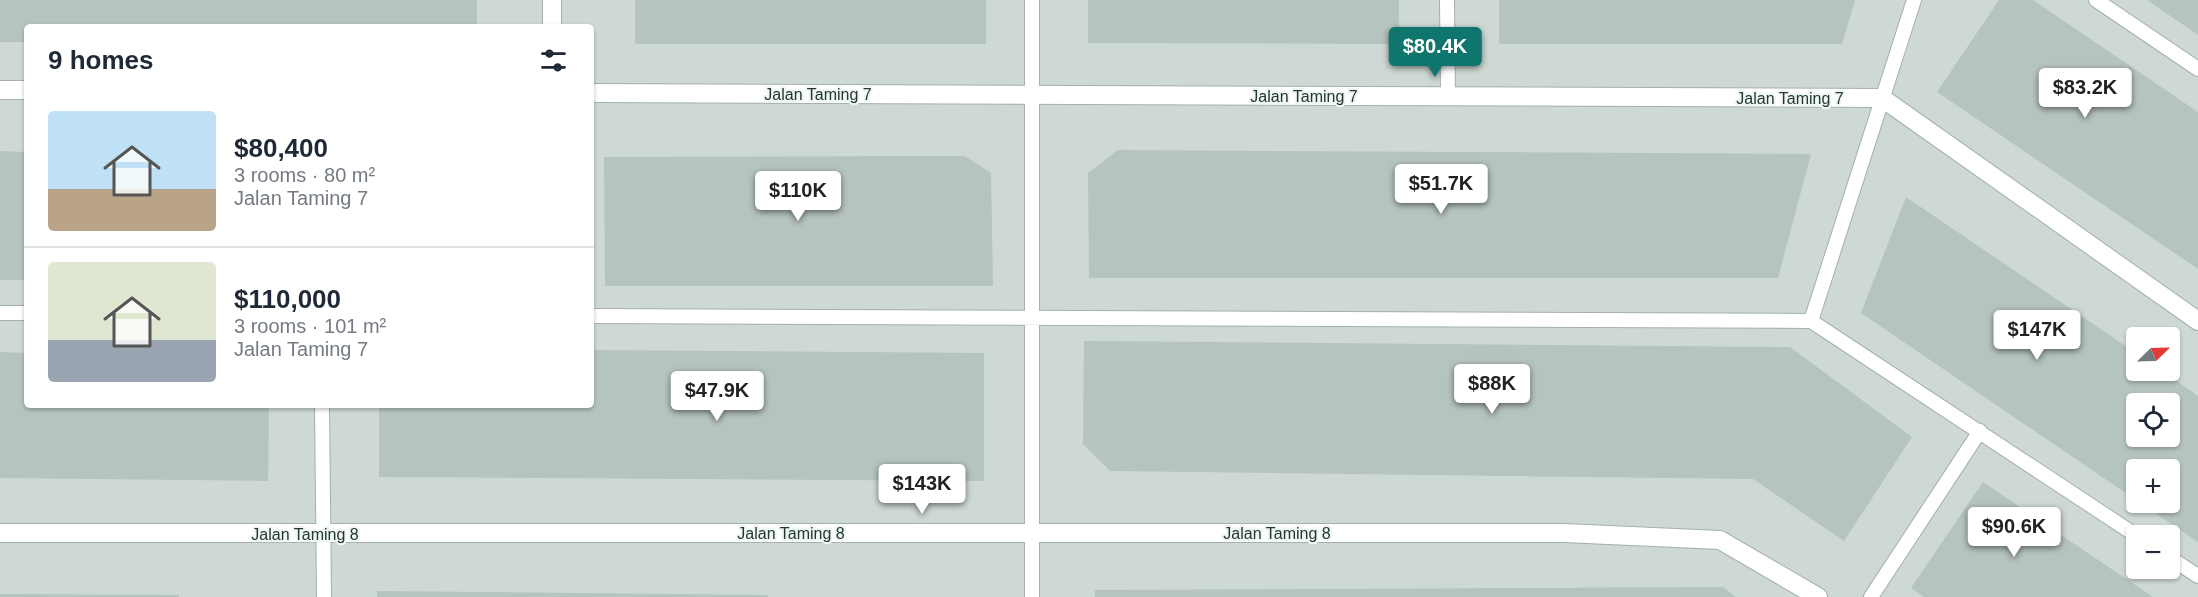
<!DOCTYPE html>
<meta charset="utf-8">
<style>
:root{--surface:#fff;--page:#f2f2f3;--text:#1f2937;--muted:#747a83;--line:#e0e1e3;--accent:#0f766e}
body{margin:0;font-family:Arial,sans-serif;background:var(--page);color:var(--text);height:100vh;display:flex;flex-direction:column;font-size:22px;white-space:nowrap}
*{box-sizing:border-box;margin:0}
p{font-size:20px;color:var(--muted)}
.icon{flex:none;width:33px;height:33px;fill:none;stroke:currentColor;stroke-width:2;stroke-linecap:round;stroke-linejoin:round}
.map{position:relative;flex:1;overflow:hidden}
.panel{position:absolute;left:24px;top:24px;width:570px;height:384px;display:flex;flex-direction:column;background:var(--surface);border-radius:6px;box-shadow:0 2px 4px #0004}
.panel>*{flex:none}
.needle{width:39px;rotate:67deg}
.tools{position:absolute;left:2126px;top:327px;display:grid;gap:12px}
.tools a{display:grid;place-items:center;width:54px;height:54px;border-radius:6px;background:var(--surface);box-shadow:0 2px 4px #0004;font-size:30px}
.price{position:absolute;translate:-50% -51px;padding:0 14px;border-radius:6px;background:#fff;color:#222;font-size:20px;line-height:39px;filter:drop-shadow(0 2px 3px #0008)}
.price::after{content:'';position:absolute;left:50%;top:36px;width:18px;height:14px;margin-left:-9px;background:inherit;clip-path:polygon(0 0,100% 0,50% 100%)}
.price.current{background:var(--accent);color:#fff}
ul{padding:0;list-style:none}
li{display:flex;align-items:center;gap:18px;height:150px;padding:0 24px}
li+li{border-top:2px solid var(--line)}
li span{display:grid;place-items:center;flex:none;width:168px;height:120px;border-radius:6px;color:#555}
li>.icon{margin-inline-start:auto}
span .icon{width:72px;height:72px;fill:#fffc;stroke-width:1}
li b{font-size:26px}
h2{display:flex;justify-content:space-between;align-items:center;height:72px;padding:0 24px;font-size:26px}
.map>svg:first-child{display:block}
.built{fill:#ced9d4;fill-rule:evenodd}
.building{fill:#b6c4be;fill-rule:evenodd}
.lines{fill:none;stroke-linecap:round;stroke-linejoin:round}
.lane-casing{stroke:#a3b0ab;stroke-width:16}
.street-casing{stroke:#a3b0ab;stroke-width:20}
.lane{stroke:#fff;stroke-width:14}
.street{stroke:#fff;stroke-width:18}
.labels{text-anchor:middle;stroke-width:4.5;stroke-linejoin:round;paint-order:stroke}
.street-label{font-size:16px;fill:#223831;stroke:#f0f6f3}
</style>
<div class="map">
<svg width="2198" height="597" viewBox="0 0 2198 597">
<rect width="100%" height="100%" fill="#e0e9e5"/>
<path class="built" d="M 0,0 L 2198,0 L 2198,597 L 0,597 ZM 27,27 L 591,27 L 591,405 L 27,405 ZM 2136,338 L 2169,338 L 2169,370 L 2136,370 ZM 2136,404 L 2169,404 L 2169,436 L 2136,436 ZM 2136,470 L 2169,470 L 2169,502 L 2136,502 ZM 2136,536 L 2169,536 L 2169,568 L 2136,568 Z"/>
<path class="building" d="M 0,0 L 477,0 L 477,27 L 27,27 L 27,42 L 0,42 Z
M 635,0 L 986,0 L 986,44 L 635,44 Z
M 1088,0 L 1399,0 L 1399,44 L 1088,43 Z
M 1499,0 L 1855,0 L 1842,44 L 1499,44 Z
M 1999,0 L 2033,0 L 2198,112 L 2198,269 L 1937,92 Z
M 2147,0 L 2198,0 L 2198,35 Z
M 1118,150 L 1811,154 L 1778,278 L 1089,278 L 1088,173 Z
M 0,151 L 27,152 L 27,280 L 0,280 Z
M 965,156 L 991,173 L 993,286 L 605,286 L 604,157 Z
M 1906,197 L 2136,353 L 2136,370 L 2161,370 L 2198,396 L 2198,542 L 2139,502 L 2169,502 L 2169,470 L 2136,470 L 2136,500 L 1861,313 ZM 2136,404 L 2169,404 L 2169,436 L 2136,436 Z
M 1084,341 L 1790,347 L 1912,437 L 1844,541 L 1753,479 L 1110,471 L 1083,444 Z
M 591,350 L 984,353 L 984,481 L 379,477 L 379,405 L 591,405 Z
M 0,352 L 27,353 L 27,405 L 269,405 L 268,481 L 0,478 Z
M 1983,482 L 2153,597 L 1924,597 L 1911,588 Z
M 1723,587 L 1736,597 L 1095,597 L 1095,590 Z
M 377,591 L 768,595 L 768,597 L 377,597 Z
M 0,594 L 179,595 L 179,597 L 0,597 Z"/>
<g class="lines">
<defs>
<path id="lane" d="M 1032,0 L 1032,597
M 1447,0 L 1448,96
M 2096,0 L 2198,69
M 0,313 L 27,313
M 591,316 L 1811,321 L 2137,536
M 1811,321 L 1914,0
M 322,405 L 324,597
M 2169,557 L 2198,576
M 1871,597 L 1980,431"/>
<path id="street" d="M 552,0 L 552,27
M 0,90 L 27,90
M 591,93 L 1882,98 L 2198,321
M 0,533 L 1564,533 L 1720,540 L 1818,597"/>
</defs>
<use href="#lane" class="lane-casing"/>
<use href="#street" class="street-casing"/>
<use href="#lane" class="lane"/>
<use href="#street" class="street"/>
</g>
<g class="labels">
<g class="street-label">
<text x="818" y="100">Jalan Taming 7</text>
<text x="1304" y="102">Jalan Taming 7</text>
<text x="1790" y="104">Jalan Taming 7</text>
<text x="791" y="539">Jalan Taming 8</text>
<text x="1277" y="539">Jalan Taming 8</text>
<text x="305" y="540">Jalan Taming 8</text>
</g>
</g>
</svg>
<div class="tools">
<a><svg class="needle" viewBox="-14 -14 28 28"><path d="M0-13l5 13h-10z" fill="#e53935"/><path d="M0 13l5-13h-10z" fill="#747a83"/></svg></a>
<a><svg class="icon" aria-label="locate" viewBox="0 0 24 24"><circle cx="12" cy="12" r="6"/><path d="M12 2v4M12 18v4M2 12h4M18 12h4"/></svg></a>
<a>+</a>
<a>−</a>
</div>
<b class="price current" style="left:1435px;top:78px">$80.4K</b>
<b class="price" style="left:2085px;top:119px">$83.2K</b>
<b class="price" style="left:1441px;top:215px">$51.7K</b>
<b class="price" style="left:798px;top:222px">$110K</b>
<b class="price" style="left:2037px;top:361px">$147K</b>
<b class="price" style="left:1492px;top:415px">$88K</b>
<b class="price" style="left:717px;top:422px">$47.9K</b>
<b class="price" style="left:922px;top:515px">$143K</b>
<b class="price" style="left:2014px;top:558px">$90.6K</b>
<section class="panel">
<h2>9 homes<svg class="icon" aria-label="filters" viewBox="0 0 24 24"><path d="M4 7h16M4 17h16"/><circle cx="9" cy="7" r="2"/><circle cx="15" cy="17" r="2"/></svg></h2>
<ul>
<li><span style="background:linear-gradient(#bfe0f5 65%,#b9a48a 0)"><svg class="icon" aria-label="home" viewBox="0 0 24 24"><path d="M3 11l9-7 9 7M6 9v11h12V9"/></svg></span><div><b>$80,400</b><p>3 rooms · 80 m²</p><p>Jalan Taming 7</p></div></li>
<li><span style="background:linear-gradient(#dfe7d0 65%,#9aa5b1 0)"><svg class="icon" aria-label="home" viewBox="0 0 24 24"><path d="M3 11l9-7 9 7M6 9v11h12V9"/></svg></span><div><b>$110,000</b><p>3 rooms · 101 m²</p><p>Jalan Taming 7</p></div></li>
</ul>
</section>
</div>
